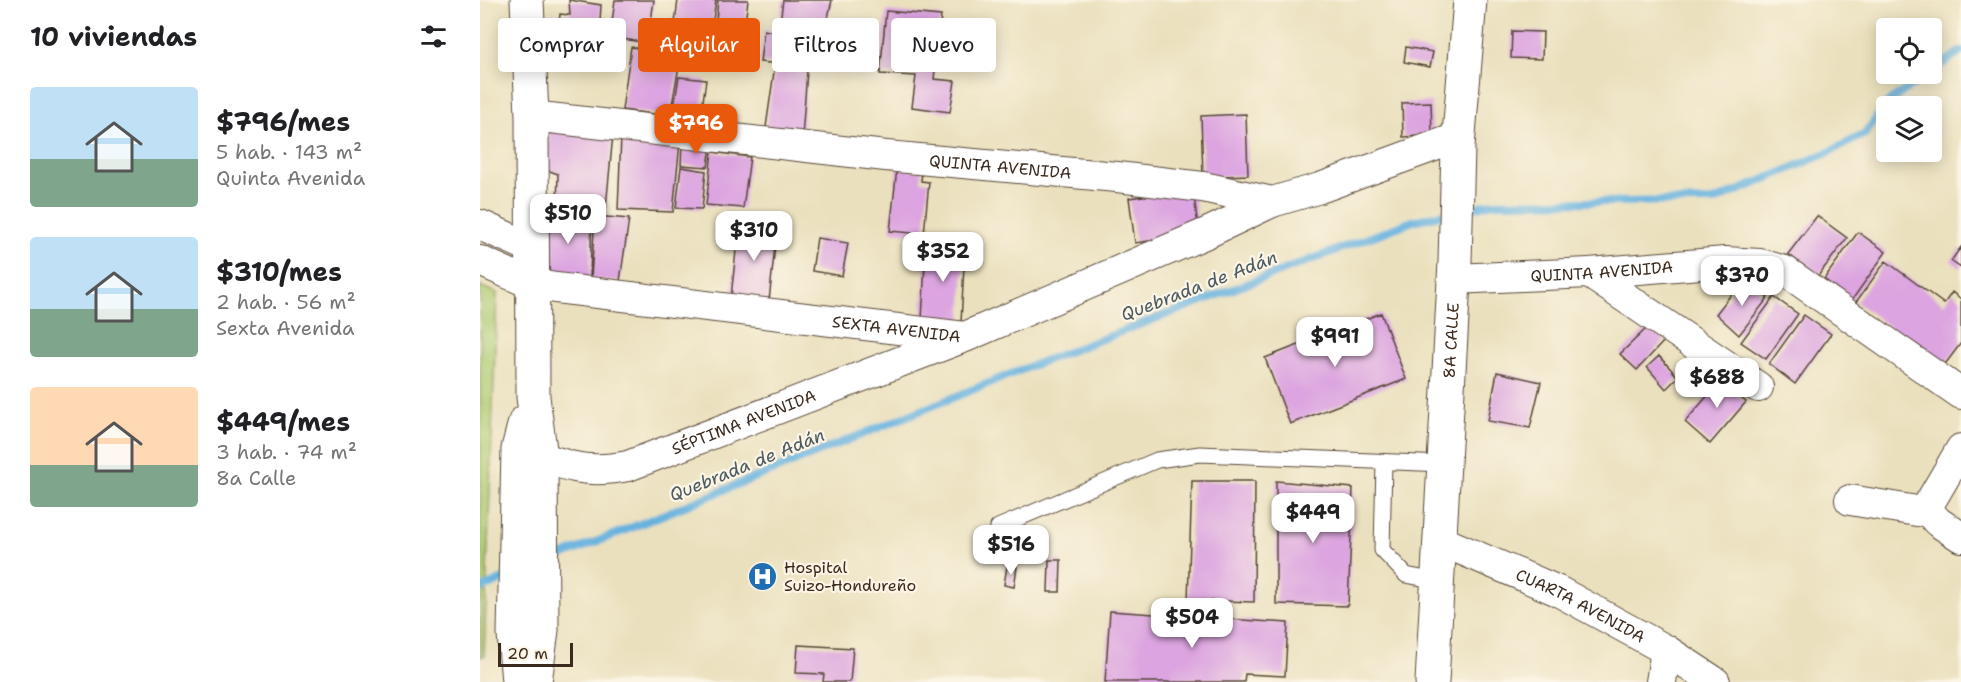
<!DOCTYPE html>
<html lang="es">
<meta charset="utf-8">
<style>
:root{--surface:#fff;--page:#f6f6f6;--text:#202124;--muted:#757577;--accent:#ea580c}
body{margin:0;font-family:"Shantell Sans",sans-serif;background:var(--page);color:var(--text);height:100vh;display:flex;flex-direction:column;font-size:22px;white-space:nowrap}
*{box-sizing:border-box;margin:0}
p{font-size:20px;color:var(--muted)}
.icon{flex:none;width:33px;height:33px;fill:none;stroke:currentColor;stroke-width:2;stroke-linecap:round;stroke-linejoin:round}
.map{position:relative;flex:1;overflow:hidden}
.side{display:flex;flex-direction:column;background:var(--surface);width:480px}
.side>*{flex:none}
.top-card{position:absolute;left:18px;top:18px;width:570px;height:54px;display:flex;gap:12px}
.fabs{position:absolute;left:1396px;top:18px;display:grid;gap:12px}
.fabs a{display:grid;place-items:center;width:66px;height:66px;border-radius:6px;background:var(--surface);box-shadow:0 3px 15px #0003;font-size:30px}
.scale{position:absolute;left:18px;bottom:15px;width:75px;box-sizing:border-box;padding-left:6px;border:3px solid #3b2a1e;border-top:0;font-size:16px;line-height:21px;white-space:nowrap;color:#3b2a1e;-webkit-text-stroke:4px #fcf5e5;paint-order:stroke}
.price{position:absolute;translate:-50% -51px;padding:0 14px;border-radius:12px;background:#fff;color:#222;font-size:20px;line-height:39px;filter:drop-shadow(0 2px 3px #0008)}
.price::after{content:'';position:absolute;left:50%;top:36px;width:18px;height:14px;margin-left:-9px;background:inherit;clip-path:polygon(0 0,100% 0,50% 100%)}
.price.active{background:var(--accent);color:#fff}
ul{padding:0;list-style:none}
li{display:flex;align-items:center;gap:18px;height:150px;padding:0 30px}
li span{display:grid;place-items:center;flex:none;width:168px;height:120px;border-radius:6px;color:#555}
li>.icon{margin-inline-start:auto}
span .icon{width:72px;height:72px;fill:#fffc;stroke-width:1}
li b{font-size:26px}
h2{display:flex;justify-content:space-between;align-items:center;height:72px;padding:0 30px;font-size:26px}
.chip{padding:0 21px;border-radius:6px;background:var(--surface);box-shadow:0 3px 15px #0003;font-size:21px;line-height:54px}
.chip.active{background:var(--accent);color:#fff}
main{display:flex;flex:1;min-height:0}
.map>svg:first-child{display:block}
.green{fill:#afcc73;stroke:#757b48;stroke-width:1.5}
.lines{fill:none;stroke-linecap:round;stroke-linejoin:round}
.stream{stroke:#66b2df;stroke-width:8}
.building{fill:#dca4e0}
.service-casing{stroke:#554536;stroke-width:17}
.minor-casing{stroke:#554536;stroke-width:32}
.tertiary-casing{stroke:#554536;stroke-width:35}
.service{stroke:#fff;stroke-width:15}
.minor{stroke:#fff;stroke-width:30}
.tertiary{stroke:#fff;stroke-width:33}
.labels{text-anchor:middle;stroke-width:4.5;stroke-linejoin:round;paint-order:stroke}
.street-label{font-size:16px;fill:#3b2a1e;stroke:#fcf5e5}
.poi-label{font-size:16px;fill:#3b2a1e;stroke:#fcf5e5;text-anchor:start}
.water-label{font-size:18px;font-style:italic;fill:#4a5a62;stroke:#fcf5e5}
</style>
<main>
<section class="side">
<h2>10 viviendas<svg class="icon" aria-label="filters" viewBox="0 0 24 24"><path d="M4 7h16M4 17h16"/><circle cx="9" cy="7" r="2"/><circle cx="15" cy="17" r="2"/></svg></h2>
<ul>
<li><span style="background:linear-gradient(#bfe0f5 60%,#7fa58c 0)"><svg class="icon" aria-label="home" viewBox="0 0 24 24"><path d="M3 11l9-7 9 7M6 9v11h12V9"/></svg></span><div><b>$796/mes</b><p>5 hab. · 143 m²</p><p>Quinta Avenida</p></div></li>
<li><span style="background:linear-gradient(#bfe0f5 60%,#7fa58c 0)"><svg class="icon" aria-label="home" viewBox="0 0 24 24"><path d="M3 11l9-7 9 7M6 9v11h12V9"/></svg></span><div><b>$310/mes</b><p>2 hab. · 56 m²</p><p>Sexta Avenida</p></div></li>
<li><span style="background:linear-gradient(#ffd9b3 65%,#7fa58c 0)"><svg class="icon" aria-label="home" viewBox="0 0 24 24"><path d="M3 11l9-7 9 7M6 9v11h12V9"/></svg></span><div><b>$449/mes</b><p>3 hab. · 74 m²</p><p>8a Calle</p></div></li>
</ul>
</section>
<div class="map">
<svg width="1481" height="682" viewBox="0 0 1481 682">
<rect width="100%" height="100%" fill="#fcf5e5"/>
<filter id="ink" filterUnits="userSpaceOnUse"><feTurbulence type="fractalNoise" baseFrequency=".0167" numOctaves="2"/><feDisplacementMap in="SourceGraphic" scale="12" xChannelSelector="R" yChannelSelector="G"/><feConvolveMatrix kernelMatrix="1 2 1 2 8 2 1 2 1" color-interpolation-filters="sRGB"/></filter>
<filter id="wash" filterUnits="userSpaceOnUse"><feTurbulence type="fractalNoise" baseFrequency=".008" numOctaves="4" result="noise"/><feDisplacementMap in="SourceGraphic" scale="24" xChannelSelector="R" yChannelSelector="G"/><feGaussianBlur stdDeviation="1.35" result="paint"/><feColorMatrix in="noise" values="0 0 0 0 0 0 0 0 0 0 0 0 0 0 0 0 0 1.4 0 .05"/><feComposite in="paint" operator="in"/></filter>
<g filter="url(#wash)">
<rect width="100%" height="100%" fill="#eae0bd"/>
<path class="green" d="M 0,286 L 17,293 L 4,656 L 0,657 Z"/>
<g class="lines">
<path class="stream" d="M 1452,71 L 1481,51
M 983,210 L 1013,203 L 1234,201 L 1347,153 L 1385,134 L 1406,104 L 1448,74
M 71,560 L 556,364 L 933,221 L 969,213
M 0,589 L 26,578"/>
</g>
<g id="blocks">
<path class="building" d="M 89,0 L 121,5 L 119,38 L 78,35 L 80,14 L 90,15 Z
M 135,0 L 174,0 L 168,43 L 130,37 Z
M 198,0 L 236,0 L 232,26 L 195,23 Z
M 238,0 L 268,0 L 265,23 L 236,20 Z
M 303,0 L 352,0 L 343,40 L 299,30 Z
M 406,11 L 461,16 L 454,79 L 475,81 L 470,112 L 432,107 L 436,76 L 400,74 Z
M 284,30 L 314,37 L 311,65 L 280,62 Z
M 1032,31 L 1063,32 L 1062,59 L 1031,58 Z
M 322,41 L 345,44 L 342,68 L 320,66 Z
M 151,47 L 201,55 L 190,116 L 142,110 Z
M 926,47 L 953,52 L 950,67 L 924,62 Z
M 295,65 L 327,71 L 322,137 L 285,134 Z
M 199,77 L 226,80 L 219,129 L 191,125 Z
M 951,102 L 952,135 L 923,137 L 922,103 Z
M 766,114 L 768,175 L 723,177 L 721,116 Z
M 69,126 L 133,134 L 126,208 L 77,207 L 78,174 L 67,170 Z
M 141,136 L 200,142 L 193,212 L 138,210 Z
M 202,143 L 231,145 L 228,167 L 201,165 Z
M 232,152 L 270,157 L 263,208 L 226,205 Z
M 201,167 L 226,171 L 222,209 L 196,208 Z
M 417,168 L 442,171 L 441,181 L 449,182 L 444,234 L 410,231 Z
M 713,189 L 719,234 L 655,243 L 649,198 Z
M 64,211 L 112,214 L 110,278 L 66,278 Z
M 115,216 L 149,219 L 140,281 L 111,279 Z
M 1337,216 L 1367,238 L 1338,276 L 1308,254 Z
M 259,223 L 297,227 L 289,301 L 251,297 Z
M 1378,232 L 1406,252 L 1372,300 L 1344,279 Z
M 337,238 L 368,243 L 362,276 L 332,271 Z
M 446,244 L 485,246 L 481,323 L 442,321 Z
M 1481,247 L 1481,268 L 1471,261 Z
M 1406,261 L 1464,304 L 1472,292 L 1481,299 L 1481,343 L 1463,367 L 1376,302 Z
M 1263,279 L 1288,298 L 1259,335 L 1236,314 Z
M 1294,297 L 1318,314 L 1286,359 L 1261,342 Z
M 901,313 L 926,379 L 810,424 L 785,358 Z
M 1324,315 L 1351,334 L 1315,384 L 1289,364 Z
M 1170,325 L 1185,340 L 1157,370 L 1140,354 Z
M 1179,356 L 1198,377 L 1186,389 L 1167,367 Z
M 1017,372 L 1061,382 L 1050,428 L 1008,421 Z
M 1248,372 L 1263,385 L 1256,394 L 1266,402 L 1230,444 L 1205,422 Z
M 712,481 L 775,481 L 774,602 L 708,600 Z
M 796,481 L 873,488 L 868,606 L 796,604 Z
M 569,560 L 581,560 L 580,592 L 568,592 Z
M 527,566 L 537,567 L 534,587 L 524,585 Z
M 630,611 L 808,623 L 805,676 L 765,674 L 764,682 L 625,682 Z
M 318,645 L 373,648 L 370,682 L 343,682 L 344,674 L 316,673 Z"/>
</g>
</g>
<g filter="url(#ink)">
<use href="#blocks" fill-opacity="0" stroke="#554536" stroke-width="1.5"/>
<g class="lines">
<defs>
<path id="service" d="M 904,462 L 902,550 L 926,575 L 957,581
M 518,527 L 677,460 L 720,454 L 964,464"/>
<g id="minor">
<path id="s1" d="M 52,116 L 406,156 L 637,177 L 723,187 L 792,202 L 840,188 L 979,137"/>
<path d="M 0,225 L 52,248"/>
<path id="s2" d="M 0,261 L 52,284 L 76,288 L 485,337 L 729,232 L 792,202"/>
<path d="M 1109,273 L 1278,387"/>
<path id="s3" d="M 974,279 L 1109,273 L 1245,262 L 1280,264 L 1305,271 L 1481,394"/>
<path id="s4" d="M 39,449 C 82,464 101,475 148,466 L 482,338"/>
<path d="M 1370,500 L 1437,511 L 1446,509 L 1481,449"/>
<path d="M 1446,509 L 1458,522 L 1481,537"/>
<path id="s5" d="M 959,540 L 1078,591 L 1186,650 L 1235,682"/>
<path d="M 1181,682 L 1186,650"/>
</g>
<g id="tertiary">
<path d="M 47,0 L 52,116 L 53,397 L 61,457 L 62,630 L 55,682"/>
<path d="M 38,682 L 34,634 L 38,449 L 45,422"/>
<path id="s6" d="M 952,682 L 975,262 L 978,147 L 990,0"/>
</g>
</defs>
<use href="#service" class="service-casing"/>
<use href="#minor" class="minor-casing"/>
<use href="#tertiary" class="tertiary-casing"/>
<use href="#service" class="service"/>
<use href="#minor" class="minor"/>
<use href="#tertiary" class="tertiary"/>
</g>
</g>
<defs>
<symbol id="hospital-disc" viewBox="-11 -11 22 22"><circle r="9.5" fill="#1f6fb2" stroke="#fcf5e5"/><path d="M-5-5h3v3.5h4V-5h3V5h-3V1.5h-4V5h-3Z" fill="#fff"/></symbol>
</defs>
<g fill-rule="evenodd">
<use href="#hospital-disc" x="266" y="560" width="33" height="33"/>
</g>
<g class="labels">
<g class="street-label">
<text dy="6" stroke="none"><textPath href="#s1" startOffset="471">QUINTA AVENIDA</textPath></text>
<text dy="6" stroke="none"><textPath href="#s3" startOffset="148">QUINTA AVENIDA</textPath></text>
<text dy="6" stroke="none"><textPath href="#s2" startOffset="424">SEXTA AVENIDA</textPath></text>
<text dy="6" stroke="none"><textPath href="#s6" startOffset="342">8A CALLE</textPath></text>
<text dy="6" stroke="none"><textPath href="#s4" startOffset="236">SÉPTIMA AVENIDA</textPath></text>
<text dy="6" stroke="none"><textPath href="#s5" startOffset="156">CUARTA AVENIDA</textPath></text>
</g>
<g class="poi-label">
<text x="304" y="573">Hospital<tspan x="304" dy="18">Suizo-Hondureño</tspan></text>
</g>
<g class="water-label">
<text transform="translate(719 286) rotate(-21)" y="6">Quebrada de Adán</text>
<text transform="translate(267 465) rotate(-22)" y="6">Quebrada de Adán</text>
</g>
</g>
</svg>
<div class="fabs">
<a><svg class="icon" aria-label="locate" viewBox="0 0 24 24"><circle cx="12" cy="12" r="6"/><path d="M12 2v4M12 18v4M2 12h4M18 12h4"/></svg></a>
<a><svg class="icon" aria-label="layers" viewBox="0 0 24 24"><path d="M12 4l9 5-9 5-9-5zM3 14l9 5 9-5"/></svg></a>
</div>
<div class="scale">20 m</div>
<b class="price active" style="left:216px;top:155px">$796</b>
<b class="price" style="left:88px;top:245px">$510</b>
<b class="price" style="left:274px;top:262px">$310</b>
<b class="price" style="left:463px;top:283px">$352</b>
<b class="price" style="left:1262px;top:307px">$370</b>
<b class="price" style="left:855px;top:368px">$991</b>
<b class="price" style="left:1237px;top:409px">$688</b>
<b class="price" style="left:833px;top:544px">$449</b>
<b class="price" style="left:531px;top:576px">$516</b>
<b class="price" style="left:712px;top:649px">$504</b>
<div class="top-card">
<a class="chip">Comprar</a>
<a class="chip active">Alquilar</a>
<a class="chip">Filtros</a>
<a class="chip">Nuevo</a>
</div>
</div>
</main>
